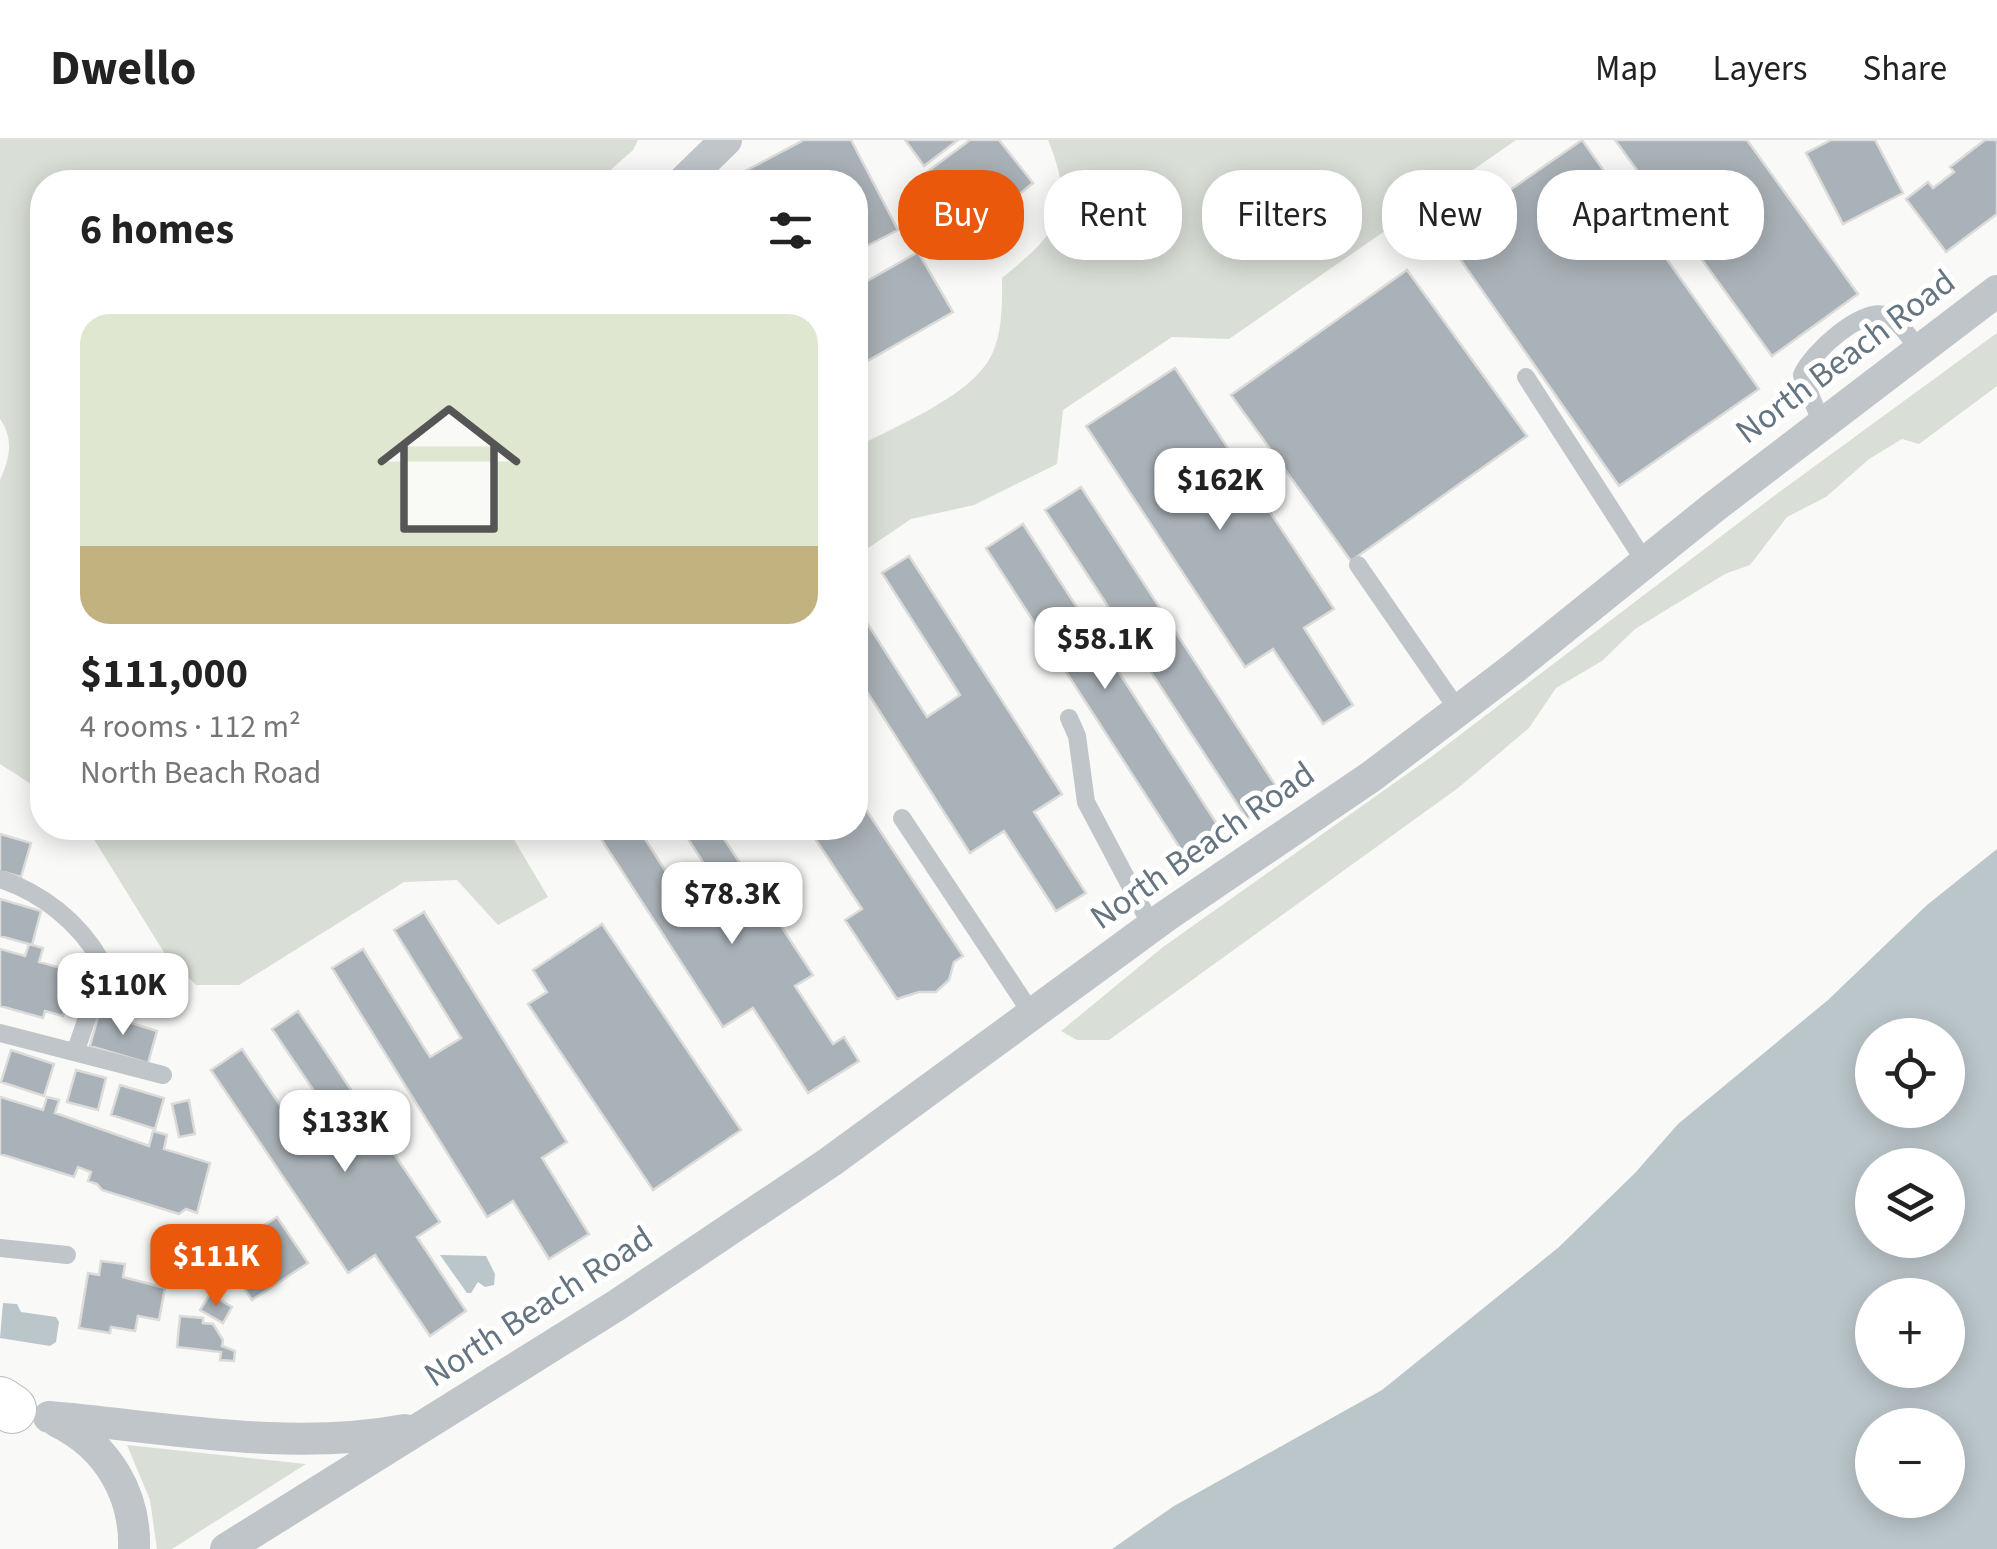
<!DOCTYPE html>
<meta charset="utf-8">
<style>
:root{--surface:#fff;--page:#f6f6f6;--text:#222;--muted:#767676;--line:#e0e0e0;--accent:#ea580c}
body{margin:0;font-family:"Source Sans 3",sans-serif;background:var(--page);color:var(--text);height:100vh;display:flex;flex-direction:column;font-size:38px;white-space:nowrap}
*{box-sizing:border-box;margin:0}
p{font-size:32px;color:var(--muted)}
.icon{flex:none;width:55px;height:55px;fill:none;stroke:currentColor;stroke-width:2;stroke-linecap:round;stroke-linejoin:round}
.map{position:relative;flex:1;overflow:hidden}
.details{position:absolute;left:30px;top:30px;width:838px;height:670px;display:flex;flex-direction:column;background:var(--surface);border-radius:40px;box-shadow:0 5px 25px #0003}
.details>*{flex:none}
.hud{position:absolute;left:898px;top:30px;width:948px;height:90px;display:flex;gap:20px}
.buttons{position:absolute;left:1855px;top:878px;display:grid;gap:20px}
.buttons a{display:grid;place-items:center;width:110px;height:110px;border-radius:50%;background:var(--surface);box-shadow:0 5px 25px #0003;font-size:50px}
.price{position:absolute;translate:-50% -85px;padding:0 22px;border-radius:20px;background:#fff;color:#222;font-size:32px;line-height:65px;filter:drop-shadow(0 2px 5px #0008)}
.price::after{content:'';position:absolute;left:50%;top:60px;width:30px;height:22px;margin-left:-15px;background:inherit;clip-path:polygon(0 0,100% 0,50% 100%)}
.price.on{background:var(--accent);color:#fff}
ul{padding:0;list-style:none}
li{display:grid;align-content:center;gap:20px;height:530px;padding:0 50px}
li span{display:grid;place-items:center;height:310px;border-radius:30px;color:#555}
li>.icon{margin-inline-start:auto}
span .icon{width:180px;height:180px;fill:#fffc;stroke-width:1}
li b{font-size:42px}
h2{display:flex;justify-content:space-between;align-items:center;height:120px;padding:0 50px;font-size:42px}
.chip{padding:0 35px;border-radius:40px;background:var(--surface);box-shadow:0 5px 25px #0003;font-size:35px;line-height:90px}
.chip.on{background:var(--accent);color:#fff}
header{display:flex;align-items:center;gap:60px;box-sizing:border-box;height:140px;padding:0 50px;background:var(--surface);border-bottom:2px solid var(--line)}
header strong{font-size:48px}
nav{display:flex;gap:55px;margin-inline-start:auto;font-size:35px}
.map>svg:first-child{display:block}
.green{fill:#d9ded6}
.water{fill:#bbc6cb;fill-rule:evenodd}
.building{fill:#a9b2b8;stroke:#dbdbd9;stroke-width:2.5}
.lines{fill:none;stroke-linecap:round;stroke-linejoin:round}
.secondary-casing{stroke:#b5babf;stroke-width:50}
.lane{stroke:#c0c5c9;stroke-width:18}
.street{stroke:#c0c5c9;stroke-width:32}
.secondary{stroke:#fff;stroke-width:48}
.labels{text-anchor:middle;stroke-width:10;stroke-linejoin:round;paint-order:stroke}
.street-label{font-size:35px;fill:#657481;stroke:#fff}
</style>
<header>
<strong>Dwello</strong>
<nav><a>Map</a><a>Layers</a><a>Share</a></nav>
</header>
<div class="map">
<svg width="1997" height="1409" viewBox="0 0 1997 1409">
<rect width="100%" height="100%" fill="#f9f9f7"/>
<path class="green" d="M 0,0 L 638,0 L 633,10 L 597,42 L 42,42 L 42,651 L 0,624 L 0,340 C 10,318 14,299 0,279 Z
M 1048,0 L 1516,0 L 1229,199 L 1172,197 L 1063,270 L 1057,324 L 974,365 L 911,379 L 855,417 L 855,308 C 895,286 962,260 987,223 C 1003,200 1002,165 1002,138 C 1056,94 1078,72 1048,0 Z
M 1997,193 L 1997,246 L 1919,304 L 1902,299 L 1869,319 L 1826,357 L 1787,377 L 1750,425 L 1725,434 L 1635,489 L 1602,521 L 1556,548 L 1529,588 L 1458,648 L 1109,900 L 1077,900 L 1061,891 L 1163,807 L 1431,617 L 1778,353 Z
M 87,688 L 517,688 L 513,698 L 548,757 L 498,785 L 457,740 L 404,742 L 239,845 L 196,845 L 165,814 Z
M 127,1305 L 306,1324 L 172,1409 L 157,1409 L 150,1360 Z"/>
<path class="water" d="M 1997,709 L 1997,1409 L 1112,1409 L 1174,1366 L 1382,1250 L 1559,1107 L 1635,1033 L 1678,984 L 1828,860 L 1927,765 ZM 1872,895 L 1948,895 L 1948,970 L 1872,970 ZM 1948,1025 L 1948,1100 L 1872,1100 L 1872,1025 ZM 1872,1155 L 1948,1155 L 1948,1230 L 1872,1230 ZM 1872,1285 L 1948,1285 L 1948,1360 L 1872,1360 Z
M 440,1115 L 486,1116 L 495,1134 L 494,1145 L 485,1147 L 478,1142 L 471,1153 L 467,1153 Z
M 3,1163 L 17,1164 L 21,1172 L 56,1177 L 59,1182 L 56,1202 L 50,1206 L 0,1198 Z"/>
<path class="building" d="M 804,0 L 851,0 L 898,90 L 855,112 L 855,42 L 732,42 L 730,39 Z
M 905,0 L 958,0 L 924,26 Z
M 970,0 L 999,0 L 1033,43 L 987,81 L 985,78 L 967,92 L 923,35 Z
M 1582,0 L 1759,249 L 1619,346 L 1444,96 Z
M 1615,0 L 1747,0 L 1858,154 L 1772,216 Z
M 1831,0 L 1875,0 L 1903,53 L 1843,84 L 1806,13 Z
M 1985,0 L 1997,0 L 1997,74 L 1946,112 L 1906,59 L 1928,42 L 1933,48 L 1954,32 L 1950,27 Z
M 918,112 L 953,172 L 855,228 L 855,148 Z
M 1407,130 L 1527,296 L 1351,421 L 1231,255 Z
M 1175,228 L 1334,469 L 1304,488 L 1353,565 L 1323,584 L 1273,509 L 1245,527 L 1086,286 Z
M 1081,347 L 1283,657 L 1247,679 L 1045,370 Z
M 1023,384 L 1224,695 L 1187,719 L 986,408 Z
M 909,416 L 1062,654 L 1034,672 L 1086,753 L 1056,771 L 1004,691 L 970,713 L 855,533 L 855,464 L 927,577 L 960,555 L 882,433 Z
M 855,653 L 963,816 L 954,822 L 949,840 L 936,852 L 919,852 L 897,859 L 845,780 L 862,769 L 808,688 L 855,688 Z
M 594,688 L 638,688 L 679,752 L 710,733 L 681,688 L 717,688 L 813,835 L 795,846 L 833,904 L 844,897 L 859,921 L 808,953 L 753,868 L 723,887 Z
M 0,694 L 31,703 L 21,737 L 0,731 Z
M 0,759 L 41,771 L 32,805 L 0,796 Z
M 424,772 L 567,1002 L 542,1018 L 589,1094 L 549,1119 L 513,1061 L 487,1077 L 332,828 L 363,809 L 430,917 L 461,898 L 394,790 Z
M 602,784 L 741,990 L 653,1050 L 528,864 L 547,852 L 533,830 Z
M 29,804 L 43,808 L 39,822 L 75,832 L 63,876 L 45,871 L 43,878 L 0,866 L 0,809 L 25,816 Z
M 298,871 L 440,1082 L 417,1097 L 466,1171 L 430,1196 L 375,1115 L 348,1133 L 211,930 L 242,909 L 305,1002 L 335,982 L 272,889 Z
M 99,873 L 157,891 L 148,923 L 90,906 Z
M 11,910 L 54,924 L 44,956 L 1,942 Z
M 76,930 L 106,938 L 98,970 L 67,962 Z
M 120,945 L 164,958 L 155,989 L 111,975 Z
M 0,957 L 43,970 L 47,957 L 59,960 L 55,973 L 149,1006 L 153,991 L 167,995 L 164,1009 L 210,1023 L 197,1073 L 186,1069 L 179,1074 L 102,1050 L 97,1044 L 88,1041 L 91,1032 L 78,1027 L 74,1037 L 0,1014 Z
M 189,960 L 195,994 L 179,997 L 172,964 Z
M 277,1077 L 308,1123 L 252,1160 L 221,1113 Z
M 200,1119 L 214,1140 L 205,1146 L 185,1129 Z
M 101,1121 L 125,1124 L 123,1137 L 165,1148 L 159,1180 L 138,1176 L 135,1191 L 111,1187 L 110,1193 L 79,1188 L 88,1133 L 99,1135 Z
M 210,1154 L 232,1167 L 223,1183 L 200,1170 Z
M 180,1176 L 203,1178 L 203,1183 L 213,1184 L 223,1200 L 222,1206 L 235,1211 L 234,1221 L 220,1220 L 221,1212 L 177,1207 Z"/>
<g class="lines">
<defs>
<path id="secondary" d="M 0,1261 L 12,1269"/>
</defs>
<use href="#secondary" class="secondary-casing"/>
<path class="lane" d="M 1526,237 L 1645,422
M 1822,284 L 1802,235 C 1811,213 1863,165 1888,176 C 1901,182 1911,200 1920,211
M 1358,425 L 1458,570
M 1069,578 L 1077,596 L 1086,662 L 1152,787
M 902,678 L 1032,874
M 0,739 C 42,753 79,782 101,821 L 100,840 L 76,910
M 0,893 L 163,935
M 0,1108 L 67,1115"/>
<path class="street" d="M 683,42 L 726,0
M 49,1277 C 166,1287 287,1312 405,1290
M 58,1282 C 107,1306 136,1354 134,1409
M 226,1409 L 617,1165 L 830,1022 L 1166,776 L 1372,636 L 1514,528 L 1714,367 L 1997,151"/>
<use href="#secondary" class="secondary"/>
</g>
<g class="labels">
<g class="street-label">
<text transform="translate(1845 216) rotate(-37)" y="12">North Beach Road</text>
<text transform="translate(1202 705) rotate(-35)" y="12">North Beach Road</text>
<text transform="translate(538 1166) rotate(-33)" y="12">North Beach Road</text>
</g>
</g>
</svg>
<div class="buttons">
<a><svg class="icon" aria-label="locate" viewBox="0 0 24 24"><circle cx="12" cy="12" r="6"/><path d="M12 2v4M12 18v4M2 12h4M18 12h4"/></svg></a>
<a><svg class="icon" aria-label="layers" viewBox="0 0 24 24"><path d="M12 4l9 5-9 5-9-5zM3 14l9 5 9-5"/></svg></a>
<a>+</a>
<a>−</a>
</div>
<b class="price" style="left:1220px;top:393px">$162K</b>
<b class="price" style="left:1105px;top:552px">$58.1K</b>
<b class="price" style="left:732px;top:807px">$78.3K</b>
<b class="price" style="left:123px;top:898px">$110K</b>
<b class="price" style="left:345px;top:1035px">$133K</b>
<b class="price on" style="left:216px;top:1169px">$111K</b>
<div class="hud">
<a class="chip on">Buy</a>
<a class="chip">Rent</a>
<a class="chip">Filters</a>
<a class="chip">New</a>
<a class="chip">Apartment</a>
</div>
<section class="details">
<h2>6 homes<svg class="icon" aria-label="filters" viewBox="0 0 24 24"><path d="M4 7h16M4 17h16"/><circle cx="9" cy="7" r="2"/><circle cx="15" cy="17" r="2"/></svg></h2>
<ul>
<li><span style="background:linear-gradient(#dfe7d0 75%,#c2b280 0)"><svg class="icon" aria-label="home" viewBox="0 0 24 24"><path d="M3 11l9-7 9 7M6 9v11h12V9"/></svg></span><div><b>$111,000</b><p>4 rooms · 112 m²</p><p>North Beach Road</p></div></li>
</ul>
</section>
</div>
